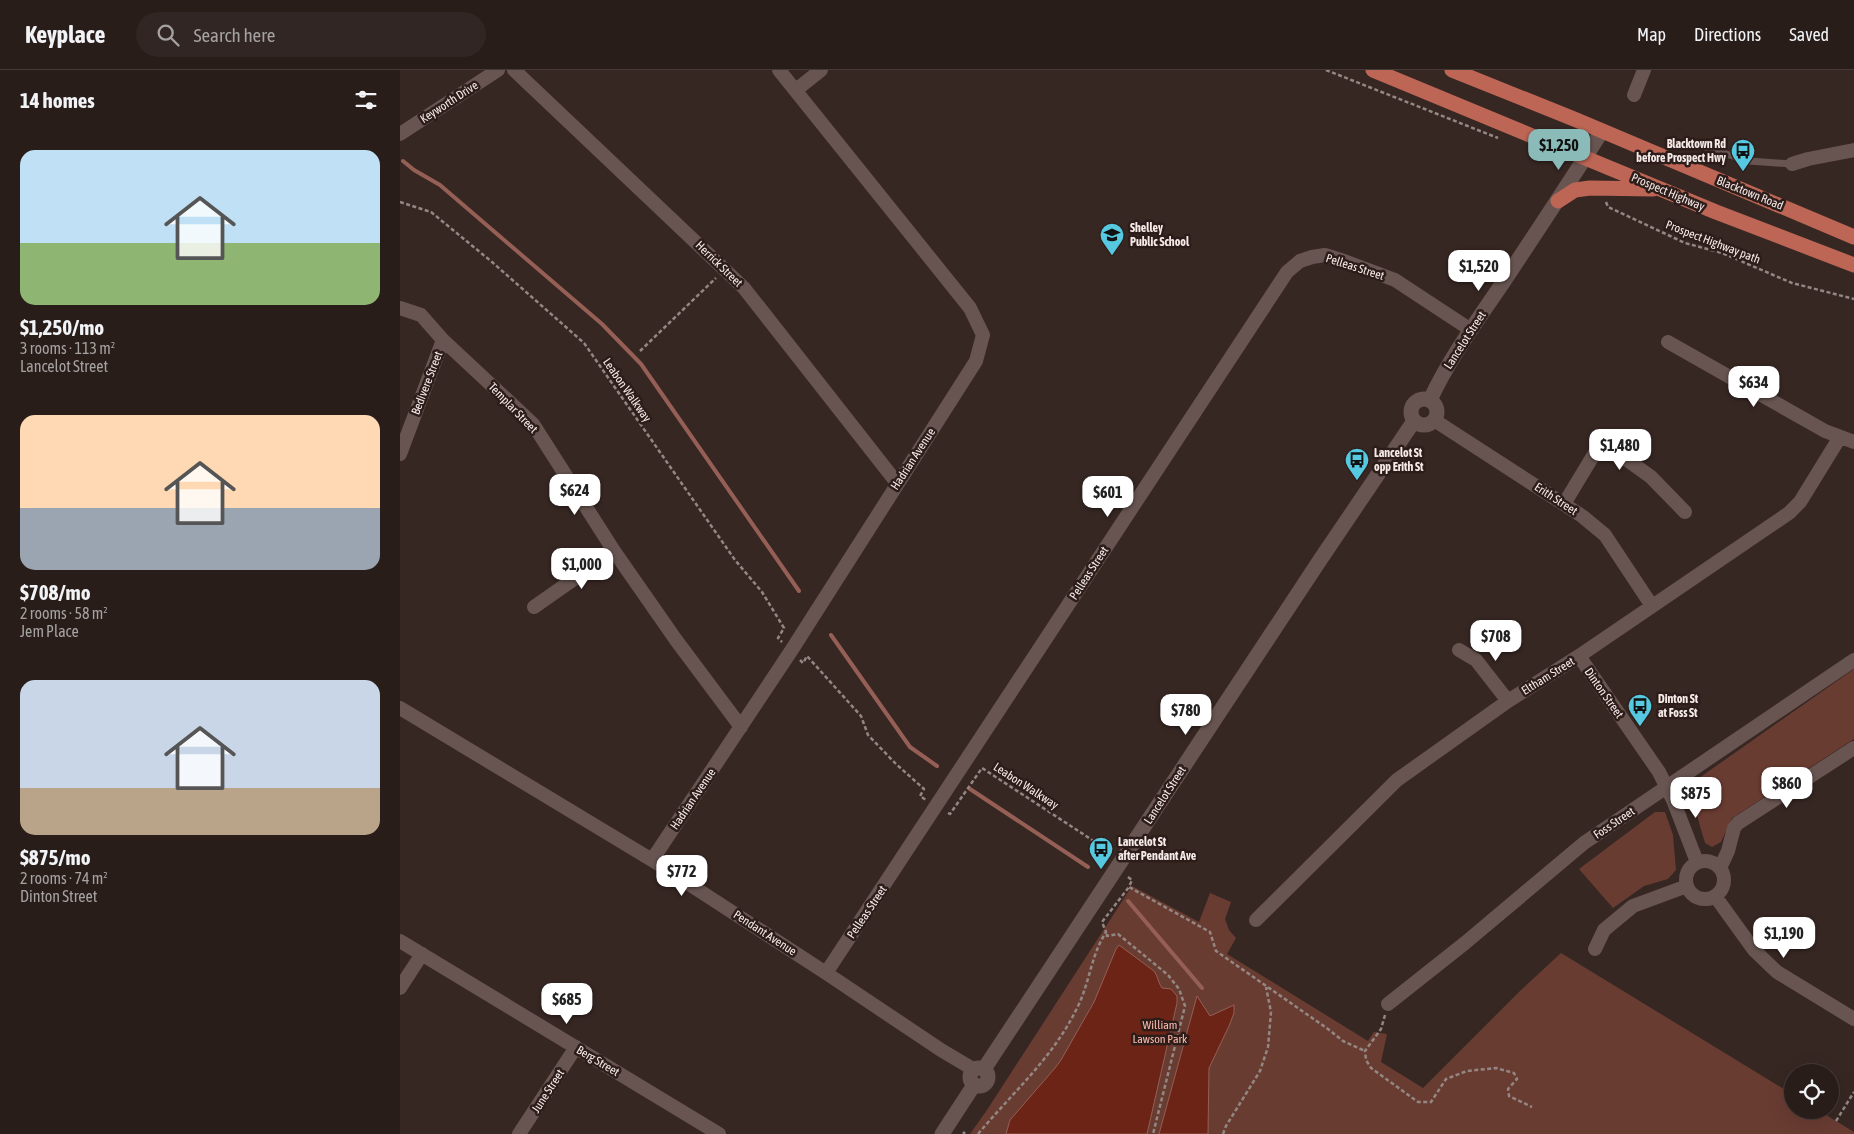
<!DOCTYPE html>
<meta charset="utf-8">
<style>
:root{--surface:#291d1a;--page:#312623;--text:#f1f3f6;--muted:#a5a2a2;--line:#453b39;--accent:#8bbbb9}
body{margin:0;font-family:"Asap Condensed",sans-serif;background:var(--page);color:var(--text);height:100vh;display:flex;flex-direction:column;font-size:19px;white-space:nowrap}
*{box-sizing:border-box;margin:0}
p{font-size:16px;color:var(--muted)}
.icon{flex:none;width:28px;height:28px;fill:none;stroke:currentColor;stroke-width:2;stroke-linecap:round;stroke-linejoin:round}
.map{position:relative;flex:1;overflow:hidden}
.drawer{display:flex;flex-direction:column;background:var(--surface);width:400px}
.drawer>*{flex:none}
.fabs{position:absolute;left:1384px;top:994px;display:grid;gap:10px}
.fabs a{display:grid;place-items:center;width:55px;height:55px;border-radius:50%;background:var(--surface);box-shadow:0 5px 20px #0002,0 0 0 1px var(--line);font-size:25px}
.price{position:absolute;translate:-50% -42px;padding:0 11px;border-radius:10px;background:#fff;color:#222;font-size:16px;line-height:32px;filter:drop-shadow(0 1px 2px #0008)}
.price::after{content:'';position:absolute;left:50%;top:30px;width:15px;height:11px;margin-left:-8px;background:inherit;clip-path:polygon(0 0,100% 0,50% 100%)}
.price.selected{background:var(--accent);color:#111}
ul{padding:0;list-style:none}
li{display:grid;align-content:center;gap:10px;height:265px;padding:0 20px}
li span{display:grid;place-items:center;height:155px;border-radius:15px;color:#555}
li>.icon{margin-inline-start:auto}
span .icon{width:90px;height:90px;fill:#fffc;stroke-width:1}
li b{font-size:21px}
h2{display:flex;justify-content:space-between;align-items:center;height:60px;padding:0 20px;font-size:21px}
header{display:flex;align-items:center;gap:30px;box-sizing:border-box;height:70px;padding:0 25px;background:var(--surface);border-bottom:1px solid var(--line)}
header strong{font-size:24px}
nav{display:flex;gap:28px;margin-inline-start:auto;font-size:18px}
.search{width:350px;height:45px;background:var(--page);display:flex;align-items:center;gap:12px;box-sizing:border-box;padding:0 18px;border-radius:28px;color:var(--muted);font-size:19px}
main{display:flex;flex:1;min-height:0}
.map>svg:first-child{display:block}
.green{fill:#693c32}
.water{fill:#6c2416;stroke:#955f55}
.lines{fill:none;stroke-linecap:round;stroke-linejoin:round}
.stream{stroke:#955f55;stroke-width:4}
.path{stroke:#948783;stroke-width:2.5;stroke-dasharray:4 2.5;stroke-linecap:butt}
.lane{stroke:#685551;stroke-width:7}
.street{stroke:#685551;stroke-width:14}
.secondary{stroke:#685551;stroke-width:15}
.primary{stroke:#be6655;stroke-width:15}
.labels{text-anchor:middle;stroke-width:5;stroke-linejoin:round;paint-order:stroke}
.street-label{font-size:12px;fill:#f5eae7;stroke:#2d1d1a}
.poi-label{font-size:12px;font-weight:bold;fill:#f5eae7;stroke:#2d1d1a;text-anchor:start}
.park-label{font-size:12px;fill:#fcb9aa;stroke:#2d1d1a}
</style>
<header>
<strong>Keyplace</strong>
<div class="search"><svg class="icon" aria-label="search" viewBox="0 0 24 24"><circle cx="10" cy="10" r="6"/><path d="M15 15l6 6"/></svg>Search here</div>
<nav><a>Map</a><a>Directions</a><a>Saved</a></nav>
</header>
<main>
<section class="drawer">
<h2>14 homes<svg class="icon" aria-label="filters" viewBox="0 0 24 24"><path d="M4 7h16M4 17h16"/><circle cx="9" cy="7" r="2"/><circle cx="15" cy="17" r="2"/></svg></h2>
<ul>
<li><span style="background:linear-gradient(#bfe0f5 60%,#8fb573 0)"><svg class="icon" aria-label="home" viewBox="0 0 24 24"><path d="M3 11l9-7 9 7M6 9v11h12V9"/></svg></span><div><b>$1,250/mo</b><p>3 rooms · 113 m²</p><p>Lancelot Street</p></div></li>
<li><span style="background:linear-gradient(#ffd9b3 60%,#9aa5b1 0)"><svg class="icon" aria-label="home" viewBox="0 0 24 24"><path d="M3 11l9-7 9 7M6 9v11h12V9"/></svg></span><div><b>$708/mo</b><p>2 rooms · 58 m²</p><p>Jem Place</p></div></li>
<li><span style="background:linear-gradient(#c9d6e8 70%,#b9a48a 0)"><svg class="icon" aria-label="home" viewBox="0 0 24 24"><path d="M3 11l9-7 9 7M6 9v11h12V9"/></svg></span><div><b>$875/mo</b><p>2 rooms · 74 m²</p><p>Dinton Street</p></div></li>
</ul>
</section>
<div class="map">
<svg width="1454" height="1064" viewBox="0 0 1454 1064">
<rect width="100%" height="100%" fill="#372723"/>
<path class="green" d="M 1454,599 L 1454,669 L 1332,748 L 1321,772 L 1312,777 L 1305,773 L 1289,718 L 1299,708 Z
M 1255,742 L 1265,742 L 1273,765 L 1276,800 L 1268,809 L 1244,816 L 1213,838 L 1179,799 Z
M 732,816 L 799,852 L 810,823 L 831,832 L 825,849 L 829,860 L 836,868 L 827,884 L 968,971 L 974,962 L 987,964 L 981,992 L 1023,1018 L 1120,921 L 1161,883 L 1392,1024 L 1392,1040 L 1418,1040 L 1454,1062 L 1454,1064 L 570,1064 L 587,1040 Z"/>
<path class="water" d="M 719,875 L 754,901 C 758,906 758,913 762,918 L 771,919 L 777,926 L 777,933 L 747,1064 L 606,1064 L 610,1050 L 655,998 L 661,990 L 694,932 L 716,879 Z
M 797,926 L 810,946 L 834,935 L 834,943 L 829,956 L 809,998 L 808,1064 L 759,1064 Z"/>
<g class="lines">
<path class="stream" d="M 3,91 L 14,100 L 40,115 L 202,254 L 241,294 L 399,521
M 431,565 L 510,677 L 537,696
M 570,719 L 688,797
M 728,831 L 802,918"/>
<path class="path" d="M 926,0 L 1098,68
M 0,132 L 31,142 L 92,192 L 184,273 L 335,490 L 362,522 L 384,558 L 378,568 L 382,572
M 1206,132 L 1208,137 L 1285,173 L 1322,183 L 1392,213 L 1454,229
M 240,281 L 316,208
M 400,590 L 403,593 L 407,586 L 461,646 L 468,665 L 496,694 L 524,719 L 520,726 L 526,730
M 548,743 L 550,744 L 582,698 L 709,781 L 703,789 L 705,790
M 728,807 L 732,810 L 729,817 L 810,862 L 816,881 L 928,959 L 943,971 L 965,981
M 707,864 L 707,866 L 718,864 L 768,905 L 779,919 L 785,936 L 753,1064
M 985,945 L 981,959 L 965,981 L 966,990 L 971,998 L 1018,1032 L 1031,1032 L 1046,1009 L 1067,1001 L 1096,998 L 1114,1003 L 1117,1009 L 1108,1019 L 1109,1026 L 1132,1037
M 1436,1051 L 1454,1022
M 563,1062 L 565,1064
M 578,1064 C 614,1021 655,986 679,934 C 690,910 691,886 706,862 L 702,852 L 729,817
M 823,1064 L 826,1056 L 860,1001 L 868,977 L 871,942 L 866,917"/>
<path class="lane" d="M 1307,78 L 1349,91 L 1392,94"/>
<path class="street" d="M 114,0 L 344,218 L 497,413
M 396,20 L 421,0
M 1234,25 L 1244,0
M 0,64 L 98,0
M 1392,94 L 1408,89 L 1454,80
M 0,238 L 21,245 L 43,270 L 133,354 L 214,481 L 276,570 L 341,657
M 1268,272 L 1425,361 L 1454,372
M 1034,350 L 1182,446 L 1205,465 L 1252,536
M 0,384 L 43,270
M 1164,434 L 1196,381 L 1199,377 L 1208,376 L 1251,407 L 1285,442
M 134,537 L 214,481
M 1059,580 L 1076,590 L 1108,631
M 1179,586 L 1259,702 L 1273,730 L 1297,792
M 0,638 L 252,790 L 426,903 L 541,980 L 573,999
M 252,790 L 391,581 L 576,291 L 583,265 L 570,238 L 379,0
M1286 810a19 19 0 1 1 38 0a19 19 0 1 1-38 0Z
M 1320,798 L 1328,781 L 1334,758 L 1338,753 L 1454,678
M 1315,826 L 1354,880 L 1377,902 L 1454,949
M 856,850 L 997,710 L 1108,631 L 1179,586 L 1389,443 L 1400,432 L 1440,367
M 0,871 L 319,1064
M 1195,879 L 1204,860 L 1233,836 L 1287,816
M 426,903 C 581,670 733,435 887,202 L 900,191 L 912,187 L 925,185 L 944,191 L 995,210 L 1071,260
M 0,918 L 22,884
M 988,934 L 1065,873 L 1184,773 L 1454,590
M 119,1064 L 176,977"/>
<path class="secondary" d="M1011 342a13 13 0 1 1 26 0a13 13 0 1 1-26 0Z
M 1030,330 C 1049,289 1077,251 1102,214 C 1136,163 1169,113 1202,61
M570 1007a9 9 0 1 1 18 0a9 9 0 1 1-18 0Z
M 584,999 L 920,490 L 1014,351
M 542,1064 L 574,1015"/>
<path class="primary" d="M 973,0 L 1316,142 L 1454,195
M 1052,0 L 1174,49 L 1454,167
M 1158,131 L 1175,120 L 1190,118 L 1253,119"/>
</g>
<defs>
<symbol id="bus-pin" viewBox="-11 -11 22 30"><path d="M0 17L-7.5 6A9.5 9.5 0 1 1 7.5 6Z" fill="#56c9e0" stroke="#2d1d1a"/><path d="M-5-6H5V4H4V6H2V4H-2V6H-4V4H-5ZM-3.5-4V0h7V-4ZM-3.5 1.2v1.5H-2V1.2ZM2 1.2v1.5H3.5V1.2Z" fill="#111"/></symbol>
<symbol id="school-pin" viewBox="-11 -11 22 30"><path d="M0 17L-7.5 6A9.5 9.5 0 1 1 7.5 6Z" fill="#56c9e0" stroke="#2d1d1a"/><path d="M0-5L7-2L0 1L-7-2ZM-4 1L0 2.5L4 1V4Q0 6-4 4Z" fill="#111"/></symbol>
</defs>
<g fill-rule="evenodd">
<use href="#bus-pin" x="1329" y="67" width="28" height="38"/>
<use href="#school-pin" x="698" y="151" width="28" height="38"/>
<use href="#bus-pin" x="943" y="376" width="28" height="38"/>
<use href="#bus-pin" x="1226" y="622" width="28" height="38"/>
<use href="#bus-pin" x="687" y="765" width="28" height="38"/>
</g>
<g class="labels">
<g class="street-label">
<text transform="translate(49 32) rotate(-33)" y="4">Keyworth Drive</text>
<text transform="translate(1268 122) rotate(23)" y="4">Prospect Highway</text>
<text transform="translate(1350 123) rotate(22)" y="4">Blacktown Road</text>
<text transform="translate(1313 172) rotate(21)" y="4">Prospect Highway path</text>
<text transform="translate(319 194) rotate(44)" y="4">Herrick Street</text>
<text transform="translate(955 197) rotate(18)" y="4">Pelleas Street</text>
<text transform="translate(1065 270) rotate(-57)" y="4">Lancelot Street</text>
<text transform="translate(27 313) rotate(-69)" y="4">Bedivere Street</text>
<text transform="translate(227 320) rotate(55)" y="4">Leabon Walkway</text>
<text transform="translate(113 338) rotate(46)" y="4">Templar Street</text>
<text transform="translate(513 389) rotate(-57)" y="4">Hadrian Avenue</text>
<text transform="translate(1156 429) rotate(33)" y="4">Erith Street</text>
<text transform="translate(689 503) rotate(-57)" y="4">Pelleas Street</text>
<text transform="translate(1148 606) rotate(-32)" y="4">Eltham Street</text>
<text transform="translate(1204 623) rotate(55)" y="4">Dinton Street</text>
<text transform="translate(626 716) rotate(33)" y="4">Leabon Walkway</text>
<text transform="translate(765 725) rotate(-57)" y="4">Lancelot Street</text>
<text transform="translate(293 729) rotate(-56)" y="4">Hadrian Avenue</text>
<text transform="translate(1214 753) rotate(-34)" y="4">Foss Street</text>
<text transform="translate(467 842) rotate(-56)" y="4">Pelleas Street</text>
<text transform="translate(365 863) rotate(33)" y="4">Pendant Avenue</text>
<text transform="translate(198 991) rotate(31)" y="4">Berg Street</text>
<text transform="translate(148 1021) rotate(-57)" y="4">June Street</text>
</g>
<g class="poi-label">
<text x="1326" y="78" text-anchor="end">Blacktown Rd<tspan x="1326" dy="14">before Prospect Hwy</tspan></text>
<text x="730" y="162">Shelley<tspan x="730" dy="14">Public School</tspan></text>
<text x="974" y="387">Lancelot St<tspan x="974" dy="14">opp Erith St</tspan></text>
<text x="1258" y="633">Dinton St<tspan x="1258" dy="14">at Foss St</tspan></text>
<text x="718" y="776">Lancelot St<tspan x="718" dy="14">after Pendant Ave</tspan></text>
</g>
<g class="park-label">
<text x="760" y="959">William<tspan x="760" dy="14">Lawson Park</tspan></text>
</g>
</g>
</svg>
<div class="fabs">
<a><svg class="icon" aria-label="locate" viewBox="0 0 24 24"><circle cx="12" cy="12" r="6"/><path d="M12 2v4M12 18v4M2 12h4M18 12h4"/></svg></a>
</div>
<b class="price selected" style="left:1159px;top:101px">$1,250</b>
<b class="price" style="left:1079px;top:222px">$1,520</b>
<b class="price" style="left:1354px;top:338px">$634</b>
<b class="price" style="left:1220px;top:401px">$1,480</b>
<b class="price" style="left:175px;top:446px">$624</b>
<b class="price" style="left:708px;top:448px">$601</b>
<b class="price" style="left:182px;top:520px">$1,000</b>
<b class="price" style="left:1096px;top:592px">$708</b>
<b class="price" style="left:786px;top:666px">$780</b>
<b class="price" style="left:1387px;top:739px">$860</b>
<b class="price" style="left:1296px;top:749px">$875</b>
<b class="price" style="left:282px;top:827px">$772</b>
<b class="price" style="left:1384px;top:889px">$1,190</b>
<b class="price" style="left:167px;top:955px">$685</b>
</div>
</main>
